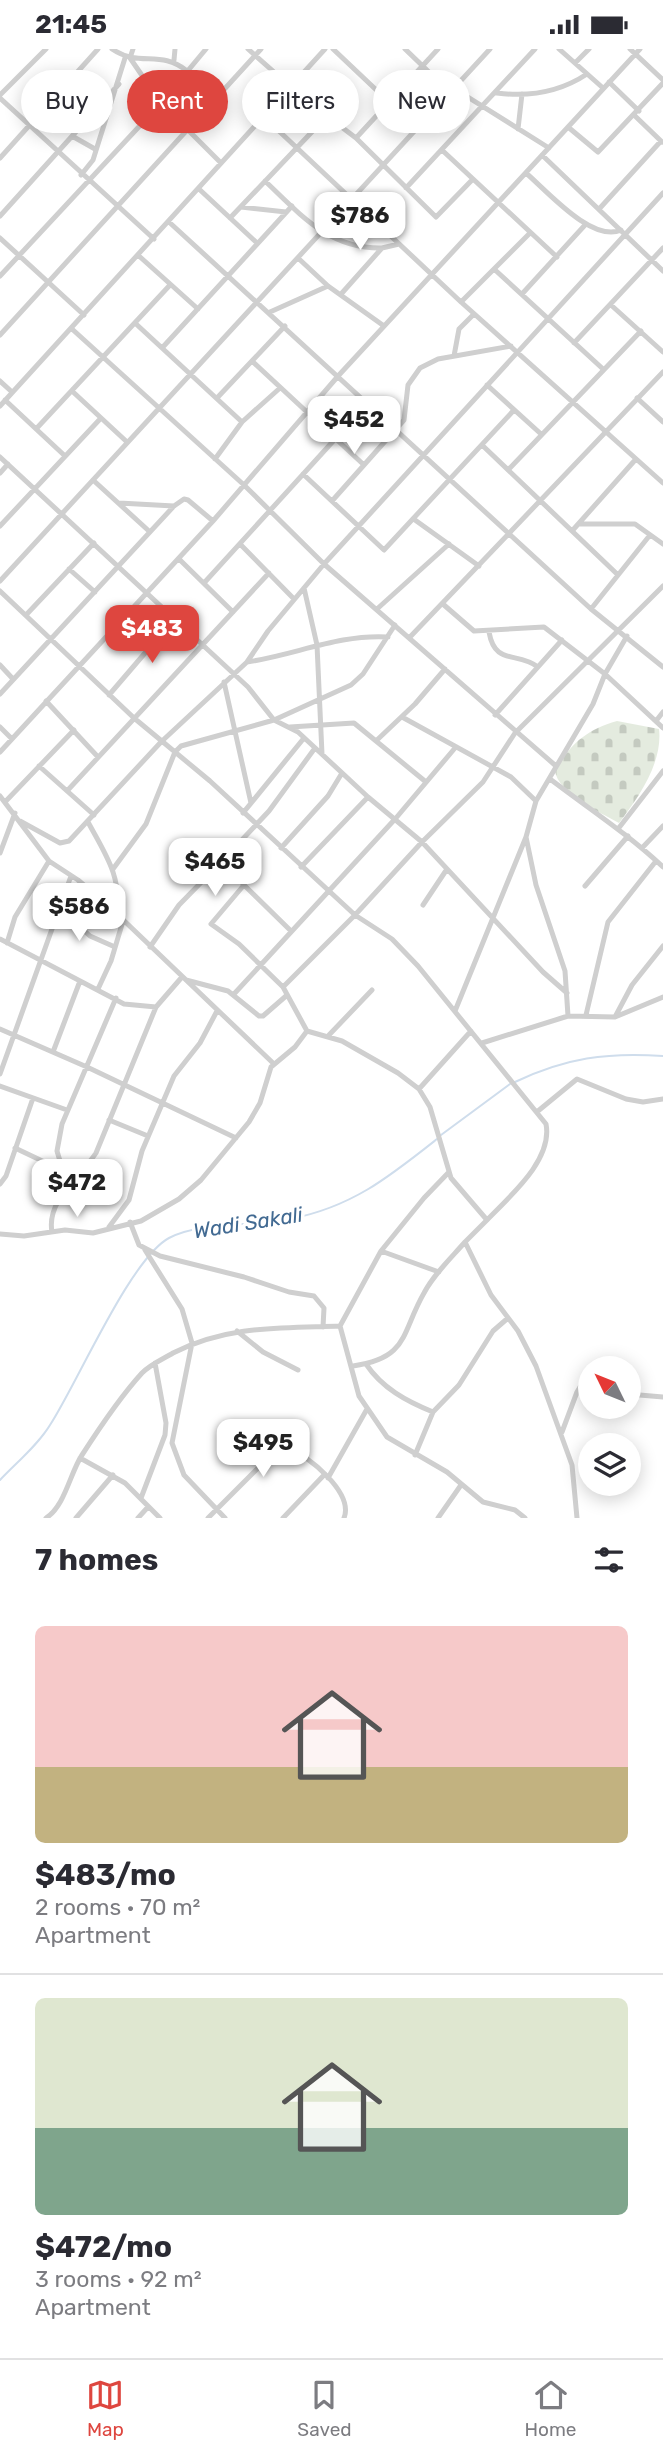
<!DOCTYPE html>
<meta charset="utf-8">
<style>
:root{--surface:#fff;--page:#f7f7f7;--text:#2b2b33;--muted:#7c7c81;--line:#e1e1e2;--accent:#de463f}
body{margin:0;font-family:Rubik,sans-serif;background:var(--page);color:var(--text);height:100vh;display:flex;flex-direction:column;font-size:26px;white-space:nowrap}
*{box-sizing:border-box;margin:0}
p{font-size:23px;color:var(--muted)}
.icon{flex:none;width:38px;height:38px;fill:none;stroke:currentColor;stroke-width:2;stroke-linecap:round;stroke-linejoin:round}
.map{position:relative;height:1469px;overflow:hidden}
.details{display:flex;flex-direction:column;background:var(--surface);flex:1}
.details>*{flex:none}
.banner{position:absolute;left:21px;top:21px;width:621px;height:63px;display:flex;gap:14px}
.needle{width:46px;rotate:313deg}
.tools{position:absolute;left:578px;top:1307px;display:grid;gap:14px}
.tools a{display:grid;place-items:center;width:63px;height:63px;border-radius:50%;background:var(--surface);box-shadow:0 4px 18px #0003;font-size:35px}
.price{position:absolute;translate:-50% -60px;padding:0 16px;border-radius:14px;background:#fff;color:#222;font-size:23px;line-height:46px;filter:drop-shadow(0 2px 4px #0008)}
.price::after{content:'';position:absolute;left:50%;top:42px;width:21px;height:16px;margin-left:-10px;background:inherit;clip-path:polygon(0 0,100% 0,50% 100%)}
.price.selected{background:var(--accent);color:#fff}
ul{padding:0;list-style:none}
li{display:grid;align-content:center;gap:14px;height:371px;padding:0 35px}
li+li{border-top:2px solid var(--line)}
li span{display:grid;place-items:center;height:217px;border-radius:10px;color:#555}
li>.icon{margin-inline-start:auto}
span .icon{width:126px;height:126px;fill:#fffc;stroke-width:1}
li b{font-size:30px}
h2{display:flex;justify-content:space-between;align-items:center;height:84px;padding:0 35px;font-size:30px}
.tag{padding:0 24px;border-radius:32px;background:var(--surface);box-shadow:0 4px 18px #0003;font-size:24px;line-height:63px}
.tag.selected{background:var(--accent);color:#fff}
.status{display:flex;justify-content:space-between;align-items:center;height:49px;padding:0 35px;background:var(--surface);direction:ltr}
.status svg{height:19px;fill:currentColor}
.menu{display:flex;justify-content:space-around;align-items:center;height:98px;border-top:2px solid var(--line);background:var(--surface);font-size:19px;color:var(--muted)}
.menu a{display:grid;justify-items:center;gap:4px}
.menu .selected{color:var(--accent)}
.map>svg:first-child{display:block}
.cemetery{fill:url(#cemetery-stones)}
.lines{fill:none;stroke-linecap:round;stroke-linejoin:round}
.stream{stroke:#cfddec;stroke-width:2}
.minor{stroke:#cfcfcf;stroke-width:5}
.labels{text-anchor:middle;stroke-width:7;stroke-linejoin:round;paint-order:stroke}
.water-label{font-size:21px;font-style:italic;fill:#426a92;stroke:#fff}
</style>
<div class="status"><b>21:45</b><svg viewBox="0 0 49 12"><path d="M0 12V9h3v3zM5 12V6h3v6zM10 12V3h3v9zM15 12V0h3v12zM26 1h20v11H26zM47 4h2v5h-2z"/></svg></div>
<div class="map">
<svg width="663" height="1469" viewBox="0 0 663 1469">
<defs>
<pattern id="cemetery-stones" width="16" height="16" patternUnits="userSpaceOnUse" patternTransform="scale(1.75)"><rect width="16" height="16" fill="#e4ebdf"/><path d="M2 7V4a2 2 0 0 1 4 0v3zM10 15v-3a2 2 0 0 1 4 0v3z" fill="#c4cac0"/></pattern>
</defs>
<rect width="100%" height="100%" fill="#fff"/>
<path class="cemetery" d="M 617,672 L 659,680 C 663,714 638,749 619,774 C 601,764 558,744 555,722 C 570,695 586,681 617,672 Z"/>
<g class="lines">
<path class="stream" d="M 515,1033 C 565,1009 607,1003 663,1007
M 441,1086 L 510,1035
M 0,1431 C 16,1414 38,1396 50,1376 C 77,1335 130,1210 169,1189 C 201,1172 254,1178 290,1170 C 352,1158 389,1128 437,1090"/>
<path class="minor" d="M 112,0 C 140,19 160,0 187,22
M 133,0 L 130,9 L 161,54 L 221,114
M 248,0 L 291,38
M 333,0 L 389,53
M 405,0 L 431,25 L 549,99
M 559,0 L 603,39
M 630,0 L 663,31
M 174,11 L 175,0
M 575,14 L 589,0
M 609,33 L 639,62
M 497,44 C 529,48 560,43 587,25
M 0,46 L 46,0
M 0,49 L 154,190
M 634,66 L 662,93
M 264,68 L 461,253 L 663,434
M 568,78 L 598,103 L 663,34
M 518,80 L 522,45
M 72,87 L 95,100
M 356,89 L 438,0
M 443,102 L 557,208
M 542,106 L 663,222
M 0,109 L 98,0
M 526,124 C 547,142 592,194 621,181
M 81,126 L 93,111 L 125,9
M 265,132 C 301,166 329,200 382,199
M 406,139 L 535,0
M 199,140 L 257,194
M 241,158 L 286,163
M 600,159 L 661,92
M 0,167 L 119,35
M 230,169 L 327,67 L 356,89 L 436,168 L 473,130
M 169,173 L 591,560 L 663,618
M 0,189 L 84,266
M 139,207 L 198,260
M 298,209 L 328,237 L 384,277
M 494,220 L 603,320
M 0,227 L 161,54 L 206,0
M 342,244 L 382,199 L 399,195
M 522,245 L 585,176
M 461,253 L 529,185
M 611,256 L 663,303
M 270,263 L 328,237
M 135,274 L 242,373
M 72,280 L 244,436 L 324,515 L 556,717
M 0,286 L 261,0
M 574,294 L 663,199
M 162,299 L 292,157
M 454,307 L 459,280 L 474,265
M 252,312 L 364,416
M 0,332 L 12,343
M 487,336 L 541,385
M 72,342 L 127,393
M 217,349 L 285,277
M 637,349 L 663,373
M 5,351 L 65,407
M 0,357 L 325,0
M 36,380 L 170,236
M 482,396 L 617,525
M 0,408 L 248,638 L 274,671 L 298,683 L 368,748
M 215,410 L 242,373 L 280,339
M 508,421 L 641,282
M 0,424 L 8,415
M 303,425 L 384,501 L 514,361
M 93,431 L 150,483
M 332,452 L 404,371 L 408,336 L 420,319 L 438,310 L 511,297
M 119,454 L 174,457
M 415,471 L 479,517
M 579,475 L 635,475 L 663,495
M 0,477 L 101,369
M 572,482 L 636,410
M 241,496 L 294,550
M 179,510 L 233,563
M 69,520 L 95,543
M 0,532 L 490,0
M 204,534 L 336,389
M 304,539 L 317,596 L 322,705
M 0,542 L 134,669 L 210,732 L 355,866 L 283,938 L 307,982 L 342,992 L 398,1024 L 419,1040 L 430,1058 L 451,1129 L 487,1171 L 465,1193 L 491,1246 L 518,1282 L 536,1317 L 572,1416 L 577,1469
M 444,556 L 474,582 L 544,578 L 605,625 L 663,679
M 377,560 L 449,495
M 591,560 L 650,486
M 26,566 L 94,494
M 489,583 C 495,617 517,602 538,618
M 410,588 L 663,323
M 247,613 C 295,606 339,585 388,588
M 0,616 L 13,630
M 224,633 L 251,754
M 0,645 L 174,457 L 184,450 L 188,451 L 213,472
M 109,646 L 175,569
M 46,652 L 98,708
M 495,666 L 562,591
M 402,668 L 511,728 L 536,752
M 656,672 L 663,663
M 0,678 L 12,690
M 290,678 L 354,674 L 426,733
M 377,691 L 415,655 L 445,620
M 0,703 L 213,472 L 339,326 L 640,0
M 39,717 L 94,766
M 550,730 C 588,759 628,785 663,818
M 67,742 L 269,524
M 0,747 L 49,812 L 78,831 L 116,864 L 274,1015
M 5,753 L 74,681
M 243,764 L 304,689
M 20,772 L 60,794 L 69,792 L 161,693 L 247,613 L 268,582 L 324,515 L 663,144
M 88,773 C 104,803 123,829 116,864
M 618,780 L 663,722
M 526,788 L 536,836 L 565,922 L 568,967
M 281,799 L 328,747 L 342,724
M 642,799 L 663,777
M 0,804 L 15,764
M 301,818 L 368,748 L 422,793 L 543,923 L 567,944
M 113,820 L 146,775 L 175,703 L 181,697 L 274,671 L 351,636 L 363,625 L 395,576
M 244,836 L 211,875 L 239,895 L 283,938
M 585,837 L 628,787
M 423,856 L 447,820
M 59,859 L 90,887 L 115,898
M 291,882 L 244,836 L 224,810 L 269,762 L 315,699
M 0,890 L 124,955 L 156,958
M 7,894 L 15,868 L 49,812
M 150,898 L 179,856 L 224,810
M 186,931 L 228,942 L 259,967 L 263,967 L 286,947
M 98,940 L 111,912 L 123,872
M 234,945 L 396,769 L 455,699
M 455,962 L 526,788 L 536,752 L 593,655 L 605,625 L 627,587
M 586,966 L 608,873 L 656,812
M 615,968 L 632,936 L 663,897
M 0,980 L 87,1018 L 236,1089
M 329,986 L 372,941
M 482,994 L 568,967 L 615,968 L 663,948
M 53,1003 L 80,932
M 0,1025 L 71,827
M 0,1037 L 67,1061
M 419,1040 L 471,982
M 538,1062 L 577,1030 L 626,1050 L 643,1053 L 663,1050
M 109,1071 L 148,1087
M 15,1099 L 74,1127
M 63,1122 L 57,1102 L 62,1075 L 116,949
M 0,1135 L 6,1127 L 33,1049
M 487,1171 C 510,1147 553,1111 546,1075 L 418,917 L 392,890 L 355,866 L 422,793 L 483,733 L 515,684 L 663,537
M 130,1173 L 139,1196 L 160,1207 L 244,1228 L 289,1243 L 314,1247 L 324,1259 L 323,1278
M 109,1178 L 129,1151 L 142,1102 L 174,1027 L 200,994 L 217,962
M 52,1183 C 46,1151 81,1127 96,1104 L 156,958 L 182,928
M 0,1185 L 24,1187 L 65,1181 L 93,1184 L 141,1172 L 179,1150 L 201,1131 L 249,1073 L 260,1054 L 271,1018 L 295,998 L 307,982
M 145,1201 L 182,1260 L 192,1294 L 172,1394 L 184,1426 L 225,1469
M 381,1202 L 439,1223
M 340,1277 L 359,1347 L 387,1388 L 447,1423 L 483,1453 L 515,1461 L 525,1469
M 340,1277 L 381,1202 L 424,1149 L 449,1123
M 237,1282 L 263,1303 L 298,1321
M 366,1315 C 382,1339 406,1352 433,1363
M 353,1317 C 409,1309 401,1284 424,1244 C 434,1225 451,1209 465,1193
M 628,1345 L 663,1348
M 562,1383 L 577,1343 L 580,1338 L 590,1337
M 415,1406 L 433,1363 L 459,1336 L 493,1282 L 508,1269
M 80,1409 L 125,1434 L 160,1469
M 328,1429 L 367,1360
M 141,1449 L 165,1386 L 166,1374 L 155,1314
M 46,1469 C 65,1457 70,1424 82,1406 C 100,1378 120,1348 142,1324 C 151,1315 163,1310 173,1304 C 227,1276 282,1279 340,1277
M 76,1469 L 113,1426
M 138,1469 L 148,1458
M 208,1469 L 275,1402 L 288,1399 C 309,1407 354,1444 344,1469
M 283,1469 L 325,1425
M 438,1469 L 461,1436"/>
</g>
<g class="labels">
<g class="water-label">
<text transform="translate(248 1174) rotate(-9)" y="7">Wadi Sakali</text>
</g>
</g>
</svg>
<div class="tools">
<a><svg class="needle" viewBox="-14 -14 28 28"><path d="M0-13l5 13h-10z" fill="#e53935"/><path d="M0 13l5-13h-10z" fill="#7c7c81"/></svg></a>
<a><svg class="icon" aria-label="layers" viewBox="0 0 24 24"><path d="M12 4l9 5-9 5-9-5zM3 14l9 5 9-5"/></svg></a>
</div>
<b class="price" style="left:360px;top:203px">$786</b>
<b class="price" style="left:354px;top:407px">$452</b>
<b class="price selected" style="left:152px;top:616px">$483</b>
<b class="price" style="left:215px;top:849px">$465</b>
<b class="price" style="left:79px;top:894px">$586</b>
<b class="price" style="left:77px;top:1170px">$472</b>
<b class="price" style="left:263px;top:1430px">$495</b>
<div class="banner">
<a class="tag">Buy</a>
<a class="tag selected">Rent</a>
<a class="tag">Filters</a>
<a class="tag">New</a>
</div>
</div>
<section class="details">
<h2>7 homes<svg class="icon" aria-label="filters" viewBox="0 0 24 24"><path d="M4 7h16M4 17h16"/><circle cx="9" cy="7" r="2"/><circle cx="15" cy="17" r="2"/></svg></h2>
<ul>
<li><span style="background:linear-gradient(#f6c9c9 65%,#c2b280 0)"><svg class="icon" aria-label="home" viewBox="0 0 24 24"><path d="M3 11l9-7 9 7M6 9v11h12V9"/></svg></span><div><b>$483/mo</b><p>2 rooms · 70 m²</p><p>Apartment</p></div></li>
<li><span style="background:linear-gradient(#dfe7d0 60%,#7fa58c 0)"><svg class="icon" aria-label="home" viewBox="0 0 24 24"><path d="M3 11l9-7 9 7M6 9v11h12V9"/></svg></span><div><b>$472/mo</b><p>3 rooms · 92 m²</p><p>Apartment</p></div></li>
</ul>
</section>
<nav class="menu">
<a class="selected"><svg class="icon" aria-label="map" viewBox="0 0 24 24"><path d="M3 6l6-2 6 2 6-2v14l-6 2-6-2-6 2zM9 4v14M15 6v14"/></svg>Map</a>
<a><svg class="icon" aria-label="saved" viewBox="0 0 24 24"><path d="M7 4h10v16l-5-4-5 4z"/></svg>Saved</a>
<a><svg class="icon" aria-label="home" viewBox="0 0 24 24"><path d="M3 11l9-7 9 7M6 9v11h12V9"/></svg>Home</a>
</nav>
